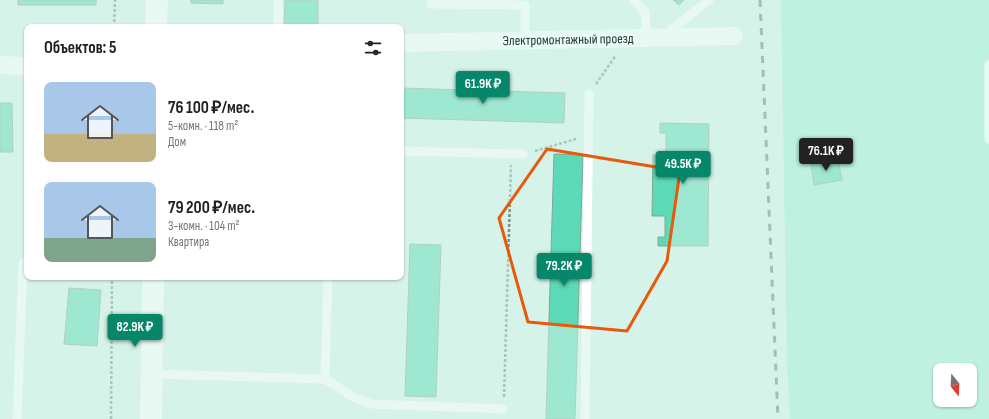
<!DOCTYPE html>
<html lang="ru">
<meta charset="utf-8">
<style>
:root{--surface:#fff;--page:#f6f6f6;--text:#202124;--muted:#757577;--accent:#07876a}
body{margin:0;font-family:"Sofia Sans Condensed",sans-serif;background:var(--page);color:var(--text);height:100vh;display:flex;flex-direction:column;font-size:15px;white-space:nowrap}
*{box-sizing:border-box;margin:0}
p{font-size:13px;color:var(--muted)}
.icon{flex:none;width:22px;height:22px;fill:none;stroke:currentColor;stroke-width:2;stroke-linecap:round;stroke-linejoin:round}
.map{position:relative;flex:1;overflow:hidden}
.panel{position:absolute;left:24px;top:24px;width:380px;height:256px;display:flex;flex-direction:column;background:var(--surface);border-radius:8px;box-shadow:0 1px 3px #0004}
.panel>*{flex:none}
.needle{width:26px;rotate:162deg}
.buttons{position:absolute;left:933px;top:363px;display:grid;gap:8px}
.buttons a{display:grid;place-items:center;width:44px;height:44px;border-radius:8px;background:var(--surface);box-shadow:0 1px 3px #0004;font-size:20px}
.price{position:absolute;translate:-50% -34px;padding:0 9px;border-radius:4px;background:var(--accent);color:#fff;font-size:13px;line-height:26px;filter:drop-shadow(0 1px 2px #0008)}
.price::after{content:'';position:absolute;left:50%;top:24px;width:12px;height:9px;margin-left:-6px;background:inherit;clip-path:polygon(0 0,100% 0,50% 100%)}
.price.current{background:#222;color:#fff}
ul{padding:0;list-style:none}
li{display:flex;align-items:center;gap:12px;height:100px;padding:0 20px}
li span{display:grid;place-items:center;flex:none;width:112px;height:80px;border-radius:8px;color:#555}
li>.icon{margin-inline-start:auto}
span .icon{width:48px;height:48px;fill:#fffc;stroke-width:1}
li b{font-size:17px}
h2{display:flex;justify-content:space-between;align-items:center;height:48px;padding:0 20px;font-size:17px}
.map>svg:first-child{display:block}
.green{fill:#a2f0d5;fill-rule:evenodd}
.building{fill:#5cdab5;stroke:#87a399}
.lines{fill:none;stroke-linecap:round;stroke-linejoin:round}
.path{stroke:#7c9089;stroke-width:2.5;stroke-dasharray:3 2;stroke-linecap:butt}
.service{stroke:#fff;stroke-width:9}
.minor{stroke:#fff;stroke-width:18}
.tertiary{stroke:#fff;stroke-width:22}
.rail{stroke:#6d7f79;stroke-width:3;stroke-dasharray:7 7;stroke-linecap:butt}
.marked{fill:none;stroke:#e8590c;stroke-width:3;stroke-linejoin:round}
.labels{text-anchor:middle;stroke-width:4;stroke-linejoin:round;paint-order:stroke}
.street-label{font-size:14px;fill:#28332f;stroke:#e7fff6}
</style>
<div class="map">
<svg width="989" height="419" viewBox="0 0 989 419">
<rect width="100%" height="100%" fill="#d5f3e8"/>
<path class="green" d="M 781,0 L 989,0 L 989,419 L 790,419 L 787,359 ZM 940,370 L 970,370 L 970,400 L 940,400 Z"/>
<path class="building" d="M 18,0 L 96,0 L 96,5 L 18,5 Z
M 191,0 L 223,0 L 223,4 L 191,3 Z
M 285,0 L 318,0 L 318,27 L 284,27 Z
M 673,0 L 684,0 L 679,5 Z
M 401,88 L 565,93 L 564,123 L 401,118 Z
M 0,103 L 12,103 L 13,152 L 0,152 Z
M 660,123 L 709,124 L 708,246 L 658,246 L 658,237 L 665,237 L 665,216 L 652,216 L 653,155 L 666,155 L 666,133 L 660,133 Z
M 554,154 L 583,155 L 575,419 L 546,419 Z
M 838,160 L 842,180 L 814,185 L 811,164 Z
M 410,244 L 441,245 L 436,397 L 405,396 Z
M 69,288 L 101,290 L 97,346 L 64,344 Z"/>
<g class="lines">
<path class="path" d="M 114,27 L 115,0
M 596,84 L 614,58 L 615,55
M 535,151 L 576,139
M 504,397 L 511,165
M 111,419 L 112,277"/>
<path class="service" d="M 431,0 L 431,4 L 525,5 L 525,40
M 634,0 L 645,12 L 647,38
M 278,27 L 278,0
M 665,35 L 709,0
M 989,65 L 989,139
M 401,151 L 523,154
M 152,374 L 325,379 L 328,277
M 325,379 L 353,397 L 371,404 L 503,409
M 17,419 L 23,263
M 585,419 L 589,94"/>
<path class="minor" d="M 401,43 L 734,36
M 0,65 L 27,66"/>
<path class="tertiary" d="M 156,27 L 157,0
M 151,419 L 153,277"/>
<path class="rail" d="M 760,0 L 778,419"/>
</g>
<path d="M0 0H989V419H0ZM 547,149 L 680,171 L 667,261 L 627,331 L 528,322 L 499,218 Z" fill="#d5f3e8" fill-opacity=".55" fill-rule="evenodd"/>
<path class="marked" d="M 547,149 L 680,171 L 667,261 L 627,331 L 528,322 L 499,218 Z"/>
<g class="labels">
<g class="street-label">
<text transform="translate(568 39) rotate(-1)" y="5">Электромонтажный проезд</text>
</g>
</g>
</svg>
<div class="buttons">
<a><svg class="needle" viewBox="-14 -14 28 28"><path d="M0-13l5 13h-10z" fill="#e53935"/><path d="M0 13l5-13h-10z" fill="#757577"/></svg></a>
</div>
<b class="price" style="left:483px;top:105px">61.9K ₽</b>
<b class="price current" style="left:826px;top:172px">76.1K ₽</b>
<b class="price" style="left:683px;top:185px">49.5K ₽</b>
<b class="price" style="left:564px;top:287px">79.2K ₽</b>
<b class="price" style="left:135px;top:348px">82.9K ₽</b>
<section class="panel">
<h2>Объектов: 5<svg class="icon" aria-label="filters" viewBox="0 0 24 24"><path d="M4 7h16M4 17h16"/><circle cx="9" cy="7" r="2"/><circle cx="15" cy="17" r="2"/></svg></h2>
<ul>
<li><span style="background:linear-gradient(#a9c7e8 65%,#c2b280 0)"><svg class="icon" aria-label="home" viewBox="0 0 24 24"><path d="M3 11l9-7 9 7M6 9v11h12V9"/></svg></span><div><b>76 100 ₽/мес.</b><p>5-комн. · 118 m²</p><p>Дом</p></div></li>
<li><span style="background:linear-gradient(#a9c7e8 70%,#7fa58c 0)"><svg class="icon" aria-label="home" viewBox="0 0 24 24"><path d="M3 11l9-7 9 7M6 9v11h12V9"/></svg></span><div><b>79 200 ₽/мес.</b><p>3-комн. · 104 m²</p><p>Квартира</p></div></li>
</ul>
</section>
</div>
